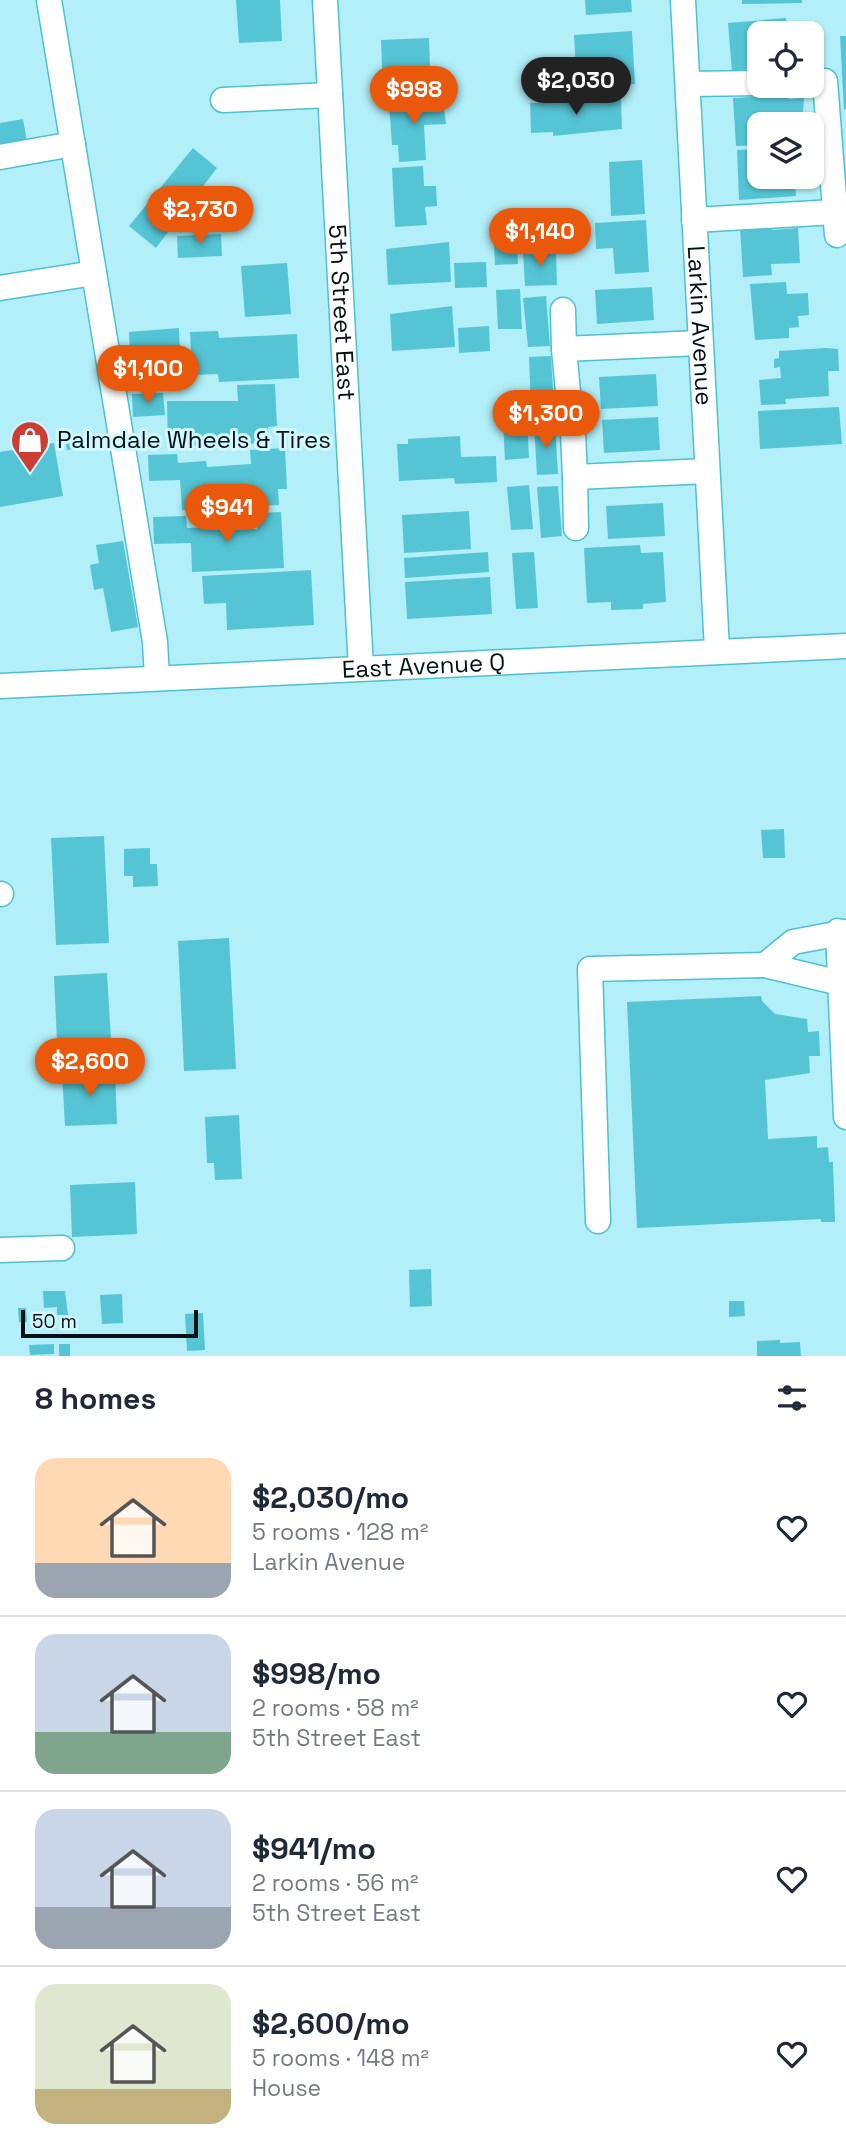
<!DOCTYPE html>
<meta charset="utf-8">
<style>
:root{--surface:#fff;--page:#f2f2f3;--text:#1f2937;--muted:#747a83;--line:#e0e1e3;--accent:#ea580c}
body{margin:0;font-family:"Space Grotesk",sans-serif;background:var(--page);color:var(--text);height:100vh;display:flex;flex-direction:column;font-size:26px;white-space:nowrap}
*{box-sizing:border-box;margin:0}
p{font-size:23px;color:var(--muted)}
.icon{flex:none;width:38px;height:38px;fill:none;stroke:currentColor;stroke-width:2;stroke-linecap:round;stroke-linejoin:round}
.map{position:relative;height:1356px;overflow:hidden}
.drawer{display:flex;flex-direction:column;background:var(--surface);flex:1}
.drawer>*{flex:none}
.controls{position:absolute;left:747px;top:21px;display:grid;gap:14px}
.controls a{display:grid;place-items:center;width:77px;height:77px;border-radius:14px;background:var(--surface);box-shadow:0 2px 5px #0004;font-size:35px}
.scale{position:absolute;left:21px;bottom:18px;width:177px;box-sizing:border-box;padding-left:7px;border:4px solid #001115;border-top:0;font-size:19px;line-height:24px;white-space:nowrap;color:#001115;-webkit-text-stroke:5px #d1f8fe;paint-order:stroke}
.price{position:absolute;translate:-50% -60px;padding:0 16px;border-radius:24px;background:var(--accent);color:#fff;font-size:23px;line-height:46px;filter:drop-shadow(0 2px 4px #0008)}
.price::after{content:'';position:absolute;left:50%;top:42px;width:21px;height:16px;margin-left:-10px;background:inherit;clip-path:polygon(0 0,100% 0,50% 100%)}
.price.active{background:#222;color:#fff}
ul{padding:0;list-style:none}
li{display:flex;align-items:center;gap:21px;height:175px;padding:0 35px}
li+li{border-top:2px solid var(--line)}
li span{display:grid;place-items:center;flex:none;width:196px;height:140px;border-radius:21px;color:#555}
li>.icon{margin-inline-start:auto}
span .icon{width:84px;height:84px;fill:#fffc;stroke-width:1}
li b{font-size:30px}
h2{display:flex;justify-content:space-between;align-items:center;height:84px;padding:0 35px;font-size:30px}
.map>svg:first-child{display:block}
.building{fill:#55c5d5}
.lines{fill:none;stroke-linecap:round;stroke-linejoin:round}
.minor-casing{stroke:#4ec0cf;stroke-width:27}
.minor{stroke:#fff;stroke-width:24}
.labels{text-anchor:middle;stroke-width:6;stroke-linejoin:round;paint-order:stroke}
.street-label{font-size:24px;fill:#001115;stroke:#d1f8fe}
.poi-label{font-size:24px;fill:#001115;stroke:#d1f8fe;text-anchor:start}
</style>
<div class="map">
<svg width="846" height="1356" viewBox="0 0 846 1356">
<rect width="100%" height="100%" fill="#b2eff8"/>
<path class="building" d="M 236,0 L 280,0 L 282,41 L 239,43 Z
M 585,0 L 631,0 L 632,12 L 586,15 Z
M 742,0 L 802,0 L 802,3 L 742,4 Z
M 786,18 L 787,33 L 760,33 L 760,68 L 732,71 L 728,23 Z
M 632,31 L 635,84 L 577,88 L 574,35 Z
M 840,36 L 846,36 L 846,109 L 844,110 Z
M 429,38 L 431,89 L 383,91 L 381,40 Z
M 788,95 L 789,99 L 804,98 L 803,115 L 792,116 L 793,124 L 760,124 L 760,145 L 736,146 L 733,98 Z
M 621,99 L 622,129 L 553,136 L 553,132 L 531,133 L 530,103 Z
M 424,100 L 443,100 L 446,124 L 424,125 L 426,160 L 399,162 L 398,145 L 392,145 L 389,102 Z
M 23,119 L 27,142 L 0,147 L 0,123 Z
M 193,148 L 217,168 L 156,248 L 129,226 Z
M 760,149 L 760,177 L 795,177 L 796,196 L 739,200 L 737,150 Z
M 642,160 L 645,214 L 611,216 L 609,162 Z
M 423,166 L 424,186 L 436,186 L 437,206 L 425,207 L 427,225 L 395,227 L 392,168 Z
M 646,220 L 649,272 L 615,274 L 613,248 L 596,249 L 595,223 Z
M 516,225 L 518,264 L 495,265 L 493,226 Z
M 772,226 L 772,230 L 798,228 L 800,263 L 771,264 L 772,275 L 743,277 L 740,228 Z
M 221,234 L 222,256 L 178,258 L 177,236 Z
M 449,242 L 451,282 L 388,285 L 386,249 Z
M 556,250 L 557,285 L 525,286 L 523,252 Z
M 486,262 L 487,287 L 455,288 L 454,263 Z
M 287,263 L 291,314 L 245,317 L 241,266 Z
M 786,282 L 787,294 L 808,293 L 809,315 L 798,316 L 799,327 L 789,328 L 789,338 L 755,340 L 750,284 Z
M 652,287 L 654,320 L 597,324 L 595,290 Z
M 520,289 L 522,329 L 498,329 L 496,290 Z
M 546,296 L 550,346 L 528,347 L 523,298 Z
M 452,306 L 455,347 L 392,351 L 390,314 Z
M 489,326 L 490,351 L 459,353 L 458,328 Z
M 179,328 L 180,355 L 139,357 L 139,354 L 130,354 L 129,332 Z
M 218,331 L 219,338 L 297,334 L 299,378 L 219,382 L 218,374 L 192,375 L 190,332 Z
M 826,348 L 838,349 L 839,371 L 828,371 L 829,396 L 785,399 L 786,404 L 761,405 L 759,380 L 781,378 L 780,367 L 774,368 L 774,359 L 779,358 L 779,351 Z
M 551,356 L 554,408 L 531,409 L 529,357 Z
M 656,374 L 658,406 L 601,409 L 599,377 Z
M 275,384 L 277,426 L 268,427 L 269,443 L 168,447 L 167,401 L 238,401 L 237,385 Z
M 163,393 L 165,415 L 133,417 L 132,394 Z
M 839,407 L 842,444 L 760,449 L 758,411 Z
M 658,417 L 660,450 L 604,453 L 602,420 Z
M 527,419 L 529,458 L 505,460 L 503,420 Z
M 555,424 L 558,474 L 537,475 L 534,426 Z
M 109,433 L 111,443 L 67,450 L 65,440 Z
M 460,436 L 461,457 L 496,456 L 497,482 L 455,484 L 454,478 L 399,481 L 397,444 L 408,444 L 408,439 Z
M 54,443 L 63,496 L 0,507 L 0,452 Z
M 285,448 L 287,489 L 278,489 L 279,505 L 182,510 L 180,480 L 149,481 L 148,455 L 177,454 L 178,463 L 206,461 L 207,467 L 251,464 L 250,450 Z
M 529,485 L 533,529 L 511,530 L 507,487 Z
M 558,486 L 562,536 L 541,538 L 537,487 Z
M 663,503 L 665,536 L 608,539 L 606,506 Z
M 469,511 L 471,549 L 404,553 L 402,515 Z
M 281,512 L 284,568 L 192,572 L 191,543 L 154,544 L 153,517 L 186,516 L 187,528 L 227,526 L 227,530 L 257,529 L 257,513 Z
M 123,541 L 138,627 L 111,632 L 103,588 L 94,590 L 90,565 L 99,563 L 96,545 Z
M 640,545 L 641,553 L 663,552 L 666,602 L 643,604 L 643,609 L 611,610 L 611,602 L 587,603 L 584,548 Z
M 488,552 L 489,572 L 405,578 L 404,558 Z
M 534,552 L 538,608 L 516,609 L 512,553 Z
M 311,570 L 314,625 L 227,630 L 226,603 L 204,604 L 202,576 Z
M 490,577 L 492,614 L 407,619 L 405,582 Z
M 784,829 L 785,858 L 763,858 L 761,830 Z
M 104,836 L 109,943 L 56,945 L 51,838 Z
M 150,848 L 150,864 L 157,864 L 158,886 L 133,887 L 133,876 L 124,876 L 124,849 Z
M 229,938 L 236,1069 L 184,1071 L 178,941 Z
M 107,973 L 111,1040 L 57,1042 L 54,976 Z
M 761,996 L 762,1001 L 775,1014 L 807,1019 L 808,1032 L 819,1031 L 820,1056 L 809,1056 L 810,1073 L 765,1080 L 768,1139 L 817,1136 L 817,1148 L 828,1147 L 829,1162 L 833,1162 L 835,1222 L 821,1222 L 821,1219 L 637,1228 L 627,1002 Z
M 115,1070 L 117,1124 L 65,1126 L 62,1073 Z
M 239,1115 L 242,1179 L 215,1180 L 214,1163 L 207,1163 L 205,1117 Z
M 135,1182 L 137,1234 L 72,1237 L 70,1185 Z
M 431,1269 L 432,1306 L 410,1307 L 409,1270 Z
M 43,1291 L 65,1291 L 68,1315 L 57,1315 L 57,1307 L 44,1308 Z
M 122,1294 L 123,1323 L 102,1324 L 100,1295 Z
M 729,1301 L 744,1301 L 745,1316 L 729,1317 Z
M 18,1308 L 26,1308 L 27,1322 L 19,1322 Z
M 203,1313 L 205,1350 L 187,1351 L 185,1314 Z
M 780,1340 L 780,1343 L 800,1342 L 801,1356 L 757,1356 L 757,1341 Z
M 54,1344 L 54,1354 L 30,1355 L 29,1345 Z
M 59,1344 L 70,1344 L 70,1356 L 59,1356 Z"/>
<g class="lines">
<defs>
<g id="minor">
<path d="M 49,0 L 155,642 L 157,677"/>
<path id="s1" d="M 325,0 L 361,668"/>
<path id="s2" d="M 683,0 L 717,650"/>
<path d="M 812,82 L 825,81 L 837,235"/>
<path d="M 688,84 L 760,83"/>
<path d="M 223,100 L 330,95"/>
<path d="M 0,157 L 73,144"/>
<path d="M 694,220 L 835,212"/>
<path d="M 0,288 L 94,273"/>
<path d="M 563,310 L 564,349"/>
<path d="M 568,392 L 564,349 L 700,343"/>
<path d="M 573,433 L 575,477"/>
<path d="M 576,528 L 575,477 L 707,471"/>
<path id="s3" d="M 0,686 L 846,646"/>
<path d="M 0,894 L 1,894"/>
<path d="M 838,931 L 846,1117"/>
<path d="M 765,965 L 793,942 L 846,932"/>
<path d="M 598,1221 L 590,969 L 765,965 L 840,983 L 846,981"/>
<path d="M 0,1250 L 62,1248"/>
</g>
</defs>
<use href="#minor" class="minor-casing"/>
<use href="#minor" class="minor"/>
</g>
<defs>
<symbol id="shop-pin" viewBox="-11 -11 22 30"><path d="M0 17L-7.5 6A9.5 9.5 0 1 1 7.5 6Z" fill="#cc3e35" stroke="#d1f8fe"/><path d="M-5-2.5h2.3a2.7 3.5 0 0 1 5.4 0H5L5.5 6h-11ZM-1.5-2.5h3a1.5 2.3 0 0 0-3 0Z" fill="#fff"/></symbol>
</defs>
<g fill-rule="evenodd">
<use href="#shop-pin" x="8" y="418" width="44" height="60"/>
</g>
<g class="labels">
<g class="street-label">
<text dy="8" stroke="none"><textPath href="#s1" startOffset="313">5th Street East</textPath></text>
<text dy="8" stroke="none"><textPath href="#s2" startOffset="326">Larkin Avenue</textPath></text>
<text dy="8" stroke="none"><textPath href="#s3" startOffset="424">East Avenue Q</textPath></text>
</g>
<g class="poi-label">
<text x="57" y="448">Palmdale Wheels &amp; Tires</text>
</g>
</g>
</svg>
<div class="controls">
<a><svg class="icon" aria-label="locate" viewBox="0 0 24 24"><circle cx="12" cy="12" r="6"/><path d="M12 2v4M12 18v4M2 12h4M18 12h4"/></svg></a>
<a><svg class="icon" aria-label="layers" viewBox="0 0 24 24"><path d="M12 4l9 5-9 5-9-5zM3 14l9 5 9-5"/></svg></a>
</div>
<div class="scale">50 m</div>
<b class="price active" style="left:576px;top:117px">$2,030</b>
<b class="price" style="left:414px;top:126px">$998</b>
<b class="price" style="left:200px;top:246px">$2,730</b>
<b class="price" style="left:540px;top:268px">$1,140</b>
<b class="price" style="left:148px;top:405px">$1,100</b>
<b class="price" style="left:546px;top:450px">$1,300</b>
<b class="price" style="left:227px;top:544px">$941</b>
<b class="price" style="left:90px;top:1098px">$2,600</b>
</div>
<section class="drawer">
<h2>8 homes<svg class="icon" aria-label="filters" viewBox="0 0 24 24"><path d="M4 7h16M4 17h16"/><circle cx="9" cy="7" r="2"/><circle cx="15" cy="17" r="2"/></svg></h2>
<ul>
<li><span style="background:linear-gradient(#ffd9b3 75%,#9aa5b1 0)"><svg class="icon" aria-label="home" viewBox="0 0 24 24"><path d="M3 11l9-7 9 7M6 9v11h12V9"/></svg></span><div><b>$2,030/mo</b><p>5 rooms · 128 m²</p><p>Larkin Avenue</p></div><svg class="icon" aria-label="heart" viewBox="0 0 24 24"><path d="M12 20l-8-8c-3-5 5-10 8-4 3-6 11-1 8 4z"/></svg></li>
<li><span style="background:linear-gradient(#c9d6e8 70%,#7fa58c 0)"><svg class="icon" aria-label="home" viewBox="0 0 24 24"><path d="M3 11l9-7 9 7M6 9v11h12V9"/></svg></span><div><b>$998/mo</b><p>2 rooms · 58 m²</p><p>5th Street East</p></div><svg class="icon" aria-label="heart" viewBox="0 0 24 24"><path d="M12 20l-8-8c-3-5 5-10 8-4 3-6 11-1 8 4z"/></svg></li>
<li><span style="background:linear-gradient(#c9d6e8 70%,#9aa5b1 0)"><svg class="icon" aria-label="home" viewBox="0 0 24 24"><path d="M3 11l9-7 9 7M6 9v11h12V9"/></svg></span><div><b>$941/mo</b><p>2 rooms · 56 m²</p><p>5th Street East</p></div><svg class="icon" aria-label="heart" viewBox="0 0 24 24"><path d="M12 20l-8-8c-3-5 5-10 8-4 3-6 11-1 8 4z"/></svg></li>
<li><span style="background:linear-gradient(#dfe7d0 75%,#c2b280 0)"><svg class="icon" aria-label="home" viewBox="0 0 24 24"><path d="M3 11l9-7 9 7M6 9v11h12V9"/></svg></span><div><b>$2,600/mo</b><p>5 rooms · 148 m²</p><p>House</p></div><svg class="icon" aria-label="heart" viewBox="0 0 24 24"><path d="M12 20l-8-8c-3-5 5-10 8-4 3-6 11-1 8 4z"/></svg></li>
</ul>
</section>
